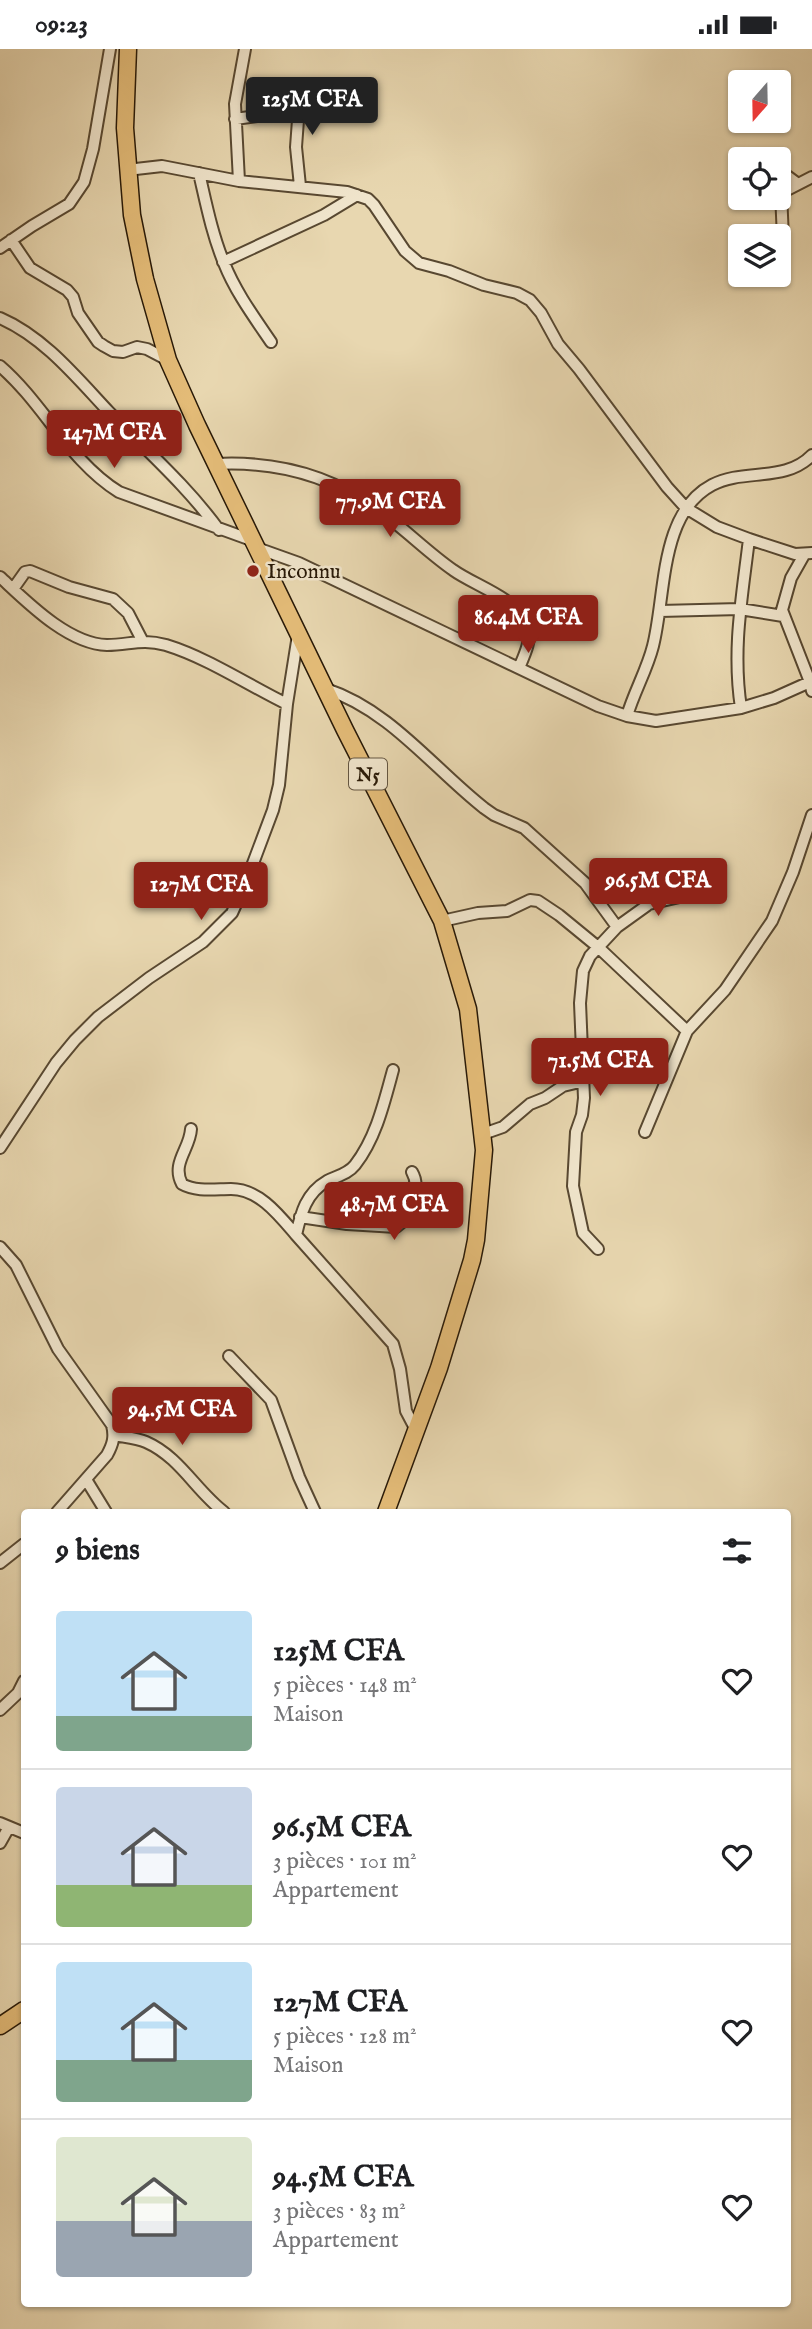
<!DOCTYPE html>
<html lang="fr">
<meta charset="utf-8">
<style>
:root{--surface:#fff;--page:#f6f6f6;--text:#202124;--muted:#757577;--line:#e0e0e0;--accent:#8f2418}
body{margin:0;font-family:"IM FELL English",serif;background:var(--page);color:var(--text);height:100vh;display:flex;flex-direction:column;font-size:26px;white-space:nowrap}
*{box-sizing:border-box;margin:0}
p{font-size:23px;color:var(--muted)}
.icon{flex:none;width:38px;height:38px;fill:none;stroke:currentColor;stroke-width:2;stroke-linecap:round;stroke-linejoin:round}
.map{position:relative;flex:1;overflow:hidden}
.panel{position:absolute;left:21px;top:1460px;width:770px;height:798px;display:flex;flex-direction:column;background:var(--surface);border-radius:7px;box-shadow:0 2px 5px #0004}
.panel>*{flex:none}
.needle{width:46px;rotate:200deg}
.fabs{position:absolute;left:728px;top:21px;display:grid;gap:14px}
.fabs a{display:grid;place-items:center;width:63px;height:63px;border-radius:7px;background:var(--surface);box-shadow:0 2px 5px #0004;font-size:35px}
.price{position:absolute;translate:-50% -60px;padding:0 16px;border-radius:7px;background:var(--accent);color:#fff;font-size:23px;line-height:46px;filter:drop-shadow(0 2px 4px #0008)}
.price::after{content:'';position:absolute;left:50%;top:42px;width:21px;height:16px;margin-left:-10px;background:inherit;clip-path:polygon(0 0,100% 0,50% 100%)}
.price.selected{background:#222;color:#fff}
ul{padding:0;list-style:none}
li{display:flex;align-items:center;gap:21px;height:175px;padding:0 35px}
li+li{border-top:2px solid var(--line)}
li span{display:grid;place-items:center;flex:none;width:196px;height:140px;border-radius:7px;color:#555}
li>.icon{margin-inline-start:auto}
span .icon{width:84px;height:84px;fill:#fffc;stroke-width:1}
li b{font-size:30px}
h2{display:flex;justify-content:space-between;align-items:center;height:84px;padding:0 35px;font-size:30px}
.status{display:flex;justify-content:space-between;align-items:center;height:49px;padding:0 35px;background:var(--surface);direction:ltr}
.status svg{height:19px;fill:currentColor}
.map>svg:first-child{display:block}
.lines{fill:none;stroke-linecap:round;stroke-linejoin:round}
.minor-casing{stroke:#584831;stroke-width:14}
.highway-casing{stroke:#281907;stroke-width:19}
.minor{stroke:#f0e5cc;stroke-width:10}
.highway{stroke:#e4bc78;stroke-width:16}
.poi-dot{fill:#8f2418;stroke:#f0e5cc;stroke-width:2.5}
.labels{text-anchor:middle;stroke-width:5;stroke-linejoin:round;paint-order:stroke}
.shield{fill:#f0e5cc;stroke:#645642;stroke-width:2}
.shield-label{font-size:19px;font-weight:bold;fill:#281907}
.poi-label{font-size:21px;fill:#281907;stroke:#f0e5cc;text-anchor:start}
</style>
<div class="status"><b>09:23</b><svg viewBox="0 0 49 12"><path d="M0 12V9h3v3zM5 12V6h3v6zM10 12V3h3v9zM15 12V0h3v12zM26 1h20v11H26zM47 4h2v5h-2z"/></svg></div>
<div class="map">
<svg width="812" height="2280" viewBox="0 0 812 2280">
<rect width="100%" height="100%" fill="#e8d7b0"/>
<filter id="stains"><feTurbulence type="fractalNoise" baseFrequency=".00286" numOctaves="4"/><feColorMatrix values="0 0 0 0 .2 0 0 0 0 .09 0 0 0 0 .02 0 0 0 .5 -.17"/></filter>
<radialGradient id="worn" r=".72"><stop offset=".6" stop-color="#630" stop-opacity="0"/><stop offset="1" stop-color="#630" stop-opacity=".3"/></radialGradient>
<g class="lines">
<defs>
<path id="minor" d="M 235,70 L 257,67 L 300,44 L 296,98 L 300,137
M 127,121 L 162,117 L 239,132 L 347,143 L 368,150 L 374,156 L 405,202 L 419,214 L 449,222 L 484,236 L 517,244 L 530,251 L 541,264 L 558,295 L 579,320 L 667,438 L 686,459 L 717,478 L 749,490 C 742,549 732,600 741,659
M 779,121 L 798,135
M 199,124 C 206,154 212,185 224,214 C 235,242 254,268 271,293
M 239,132 L 235,55 L 245,0
M 761,153 L 771,149
M 783,189 L 781,144 L 812,128
M 11,191 L 30,219 L 67,241 L 73,248 L 78,264 L 98,293 L 104,297 L 113,302 L 123,303 L 137,298 L 147,300 L 168,311
M 0,199 L 32,177 L 69,155 L 84,133 L 93,100 L 110,0
M 223,213 L 324,166 L 357,146
M 0,269 C 44,288 77,329 109,363 C 147,402 187,437 219,481
M 0,317 C 44,355 69,412 119,443 L 254,492
M 216,415 C 275,412 330,426 378,461 C 404,479 427,503 453,521 C 475,537 520,550 528,578 C 532,591 524,607 519,619
M 749,490 L 795,505 L 812,504
M 257,499 L 299,514 L 598,657 L 627,667 L 656,672 L 741,659 L 774,649 L 812,632
M 804,506 L 791,529 L 782,561 L 810,633 L 812,642
M 0,528 C 27,553 68,595 107,596 C 130,596 141,589 166,596 C 208,609 248,636 287,655
M 13,540 L 25,523 L 30,522 L 69,538 L 113,550 L 128,564 L 142,591
M 660,562 L 740,560 L 783,567
M 326,640 C 390,661 433,719 484,759 L 494,766 L 524,779 L 585,834 L 617,878
M 627,667 C 634,643 647,621 653,597 C 666,546 659,464 712,436 C 744,419 785,434 812,406
M 442,872 L 478,864 L 507,862 L 530,851 L 538,852 L 559,866 L 598,898 L 687,982
M 393,1021 C 384,1054 376,1089 355,1116 C 348,1125 337,1127 327,1132 C 306,1144 301,1164 296,1186 L 393,1295 L 400,1320 L 406,1362 L 416,1381
M 191,1080 C 190,1100 171,1114 182,1135 C 196,1143 215,1140 231,1140 C 259,1140 279,1166 296,1186
M 645,1083 L 687,982 L 725,941 L 772,872 L 793,823 L 812,766
M 483,1085 L 503,1078 L 530,1055 L 545,1049 L 563,1037 L 584,1032
M 0,1099 L 56,1014 L 75,991 L 98,968 L 149,929 L 203,893 L 232,864 L 246,833 L 273,761 L 279,736 L 287,655 L 298,586
M 300,1168 L 347,1175 L 396,1178 L 401,1174 C 409,1158 422,1140 412,1123
M 0,1198 L 16,1216 L 58,1300 L 112,1376 C 115,1388 113,1395 107,1406 L 57,1463
M 598,1200 L 583,1184 L 573,1137 L 576,1083 L 582,1066 L 584,1049 L 580,954 L 583,922 L 590,907 L 617,878 L 649,855 L 684,847 L 702,834
M 229,1307 L 271,1351 L 299,1428 L 315,1463
M 114,1386 C 124,1388 137,1389 146,1393 C 180,1408 196,1442 224,1463
M 87,1432 L 106,1463
M 0,1514 L 24,1495
M 0,1661 L 18,1644 L 24,1632
M 0,1774 L 24,1784
M 0,1794 L 9,1778"/>
<path id="highway" d="M 128,0 L 125,79 L 132,166 L 145,230 L 168,311 L 197,376 L 345,681 L 442,872 L 468,960 L 484,1101 L 476,1191 L 472,1211 L 439,1319 L 386,1463
M 0,1977 L 24,1961"/>
</defs>
<use href="#minor" class="minor-casing"/>
<use href="#highway" class="highway-casing"/>
<use href="#minor" class="minor"/>
<use href="#highway" class="highway"/>
</g>
<circle class="poi-dot" cx="253" cy="522" r="7"/>
<g class="labels">
<rect class="shield" x="349" y="709.5" width="38" height="31" rx="5"/>
<g class="shield-label">
<text x="368" y="732">N5</text>
</g>
<g class="poi-label">
<text x="267" y="529">Inconnu</text>
</g>
</g>
<rect width="100%" height="100%" filter="url(#stains)"/>
<rect width="100%" height="100%" fill="url(#worn)"/>
</svg>
<div class="fabs">
<a><svg class="needle" viewBox="-14 -14 28 28"><path d="M0-13l5 13h-10z" fill="#e53935"/><path d="M0 13l5-13h-10z" fill="#757577"/></svg></a>
<a><svg class="icon" aria-label="locate" viewBox="0 0 24 24"><circle cx="12" cy="12" r="6"/><path d="M12 2v4M12 18v4M2 12h4M18 12h4"/></svg></a>
<a><svg class="icon" aria-label="layers" viewBox="0 0 24 24"><path d="M12 4l9 5-9 5-9-5zM3 14l9 5 9-5"/></svg></a>
</div>
<b class="price selected" style="left:312px;top:88px">125M CFA</b>
<b class="price" style="left:114px;top:421px">147M CFA</b>
<b class="price" style="left:390px;top:490px">77.9M CFA</b>
<b class="price" style="left:528px;top:606px">86.4M CFA</b>
<b class="price" style="left:658px;top:869px">96.5M CFA</b>
<b class="price" style="left:201px;top:873px">127M CFA</b>
<b class="price" style="left:600px;top:1049px">71.5M CFA</b>
<b class="price" style="left:394px;top:1193px">48.7M CFA</b>
<b class="price" style="left:182px;top:1398px">94.5M CFA</b>
<section class="panel">
<h2>9 biens<svg class="icon" aria-label="filters" viewBox="0 0 24 24"><path d="M4 7h16M4 17h16"/><circle cx="9" cy="7" r="2"/><circle cx="15" cy="17" r="2"/></svg></h2>
<ul>
<li><span style="background:linear-gradient(#bfe0f5 75%,#7fa58c 0)"><svg class="icon" aria-label="home" viewBox="0 0 24 24"><path d="M3 11l9-7 9 7M6 9v11h12V9"/></svg></span><div><b>125M CFA</b><p>5 pièces · 148 m²</p><p>Maison</p></div><svg class="icon" aria-label="heart" viewBox="0 0 24 24"><path d="M12 20l-8-8c-3-5 5-10 8-4 3-6 11-1 8 4z"/></svg></li>
<li><span style="background:linear-gradient(#c9d6e8 70%,#8fb573 0)"><svg class="icon" aria-label="home" viewBox="0 0 24 24"><path d="M3 11l9-7 9 7M6 9v11h12V9"/></svg></span><div><b>96.5M CFA</b><p>3 pièces · 101 m²</p><p>Appartement</p></div><svg class="icon" aria-label="heart" viewBox="0 0 24 24"><path d="M12 20l-8-8c-3-5 5-10 8-4 3-6 11-1 8 4z"/></svg></li>
<li><span style="background:linear-gradient(#bfe0f5 70%,#7fa58c 0)"><svg class="icon" aria-label="home" viewBox="0 0 24 24"><path d="M3 11l9-7 9 7M6 9v11h12V9"/></svg></span><div><b>127M CFA</b><p>5 pièces · 128 m²</p><p>Maison</p></div><svg class="icon" aria-label="heart" viewBox="0 0 24 24"><path d="M12 20l-8-8c-3-5 5-10 8-4 3-6 11-1 8 4z"/></svg></li>
<li><span style="background:linear-gradient(#dfe7d0 60%,#9aa5b1 0)"><svg class="icon" aria-label="home" viewBox="0 0 24 24"><path d="M3 11l9-7 9 7M6 9v11h12V9"/></svg></span><div><b>94.5M CFA</b><p>3 pièces · 83 m²</p><p>Appartement</p></div><svg class="icon" aria-label="heart" viewBox="0 0 24 24"><path d="M12 20l-8-8c-3-5 5-10 8-4 3-6 11-1 8 4z"/></svg></li>
</ul>
</section>
</div>
